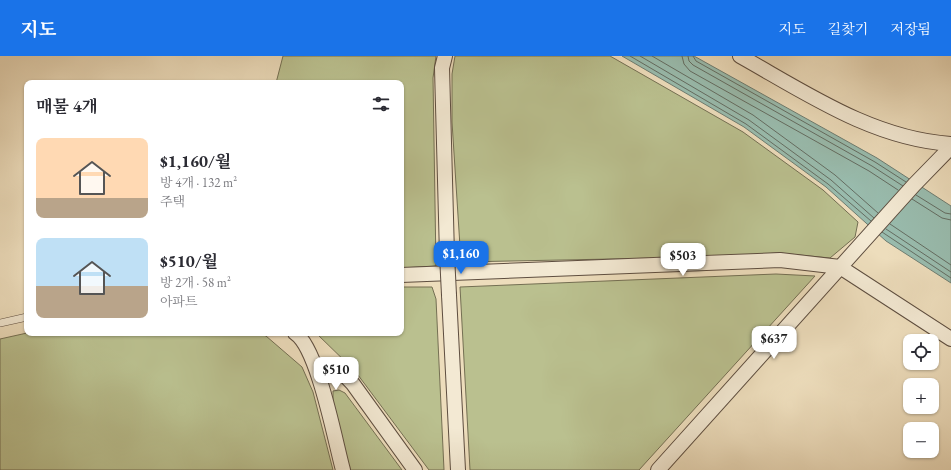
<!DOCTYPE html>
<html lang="ko">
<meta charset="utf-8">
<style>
:root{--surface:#fff;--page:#f2f2f3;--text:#2b2b33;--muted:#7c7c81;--accent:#1a73e8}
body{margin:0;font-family:"EB Garamond","Noto Serif KR",serif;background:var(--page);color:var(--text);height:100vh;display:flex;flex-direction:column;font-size:15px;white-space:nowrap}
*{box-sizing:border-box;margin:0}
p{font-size:13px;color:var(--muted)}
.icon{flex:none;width:22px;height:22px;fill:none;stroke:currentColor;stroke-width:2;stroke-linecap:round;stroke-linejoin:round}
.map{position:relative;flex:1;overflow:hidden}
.drawer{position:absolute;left:24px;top:24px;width:380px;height:256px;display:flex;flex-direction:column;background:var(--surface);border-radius:8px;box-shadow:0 1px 3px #0004}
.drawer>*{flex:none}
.buttons{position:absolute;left:903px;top:278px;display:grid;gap:8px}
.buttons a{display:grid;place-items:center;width:36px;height:36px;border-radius:8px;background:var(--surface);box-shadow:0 1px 3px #0004;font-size:20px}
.price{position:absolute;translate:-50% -34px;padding:0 9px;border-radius:8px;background:#fff;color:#222;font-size:13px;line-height:26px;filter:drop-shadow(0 1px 2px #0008)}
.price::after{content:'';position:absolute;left:50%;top:24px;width:12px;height:9px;margin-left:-6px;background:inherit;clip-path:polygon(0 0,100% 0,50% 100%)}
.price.active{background:var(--accent);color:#fff}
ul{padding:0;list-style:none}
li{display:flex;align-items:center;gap:12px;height:100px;padding:0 12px}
li span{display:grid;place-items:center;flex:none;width:112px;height:80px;border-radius:8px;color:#555}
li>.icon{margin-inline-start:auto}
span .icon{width:48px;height:48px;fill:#fffc;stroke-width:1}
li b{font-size:17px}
h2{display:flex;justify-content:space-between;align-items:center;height:48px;padding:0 12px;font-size:17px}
header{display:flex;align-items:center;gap:24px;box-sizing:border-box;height:56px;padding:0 20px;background:var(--accent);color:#fff}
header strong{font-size:19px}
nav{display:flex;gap:22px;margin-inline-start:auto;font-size:14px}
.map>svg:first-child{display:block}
.green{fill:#bac08f;stroke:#746f53}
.water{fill:#99bcae;stroke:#6e7d72}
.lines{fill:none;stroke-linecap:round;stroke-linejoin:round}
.shore{stroke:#646d62;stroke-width:1}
.lane-casing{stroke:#5e4e40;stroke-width:8}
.street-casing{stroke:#5e4e40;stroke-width:16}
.lane{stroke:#f3e9d3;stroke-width:7}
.street{stroke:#f3e9d3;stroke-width:14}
.street-bridge-casing{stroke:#5e4e40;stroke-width:16;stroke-linecap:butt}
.street-bridge{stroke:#f3e9d3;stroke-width:14}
</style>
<header>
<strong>지도</strong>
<nav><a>지도</a><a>길찾기</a><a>저장됨</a></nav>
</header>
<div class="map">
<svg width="951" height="414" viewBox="0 0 951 414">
<rect width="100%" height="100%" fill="#edddbc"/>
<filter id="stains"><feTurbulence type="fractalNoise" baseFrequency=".005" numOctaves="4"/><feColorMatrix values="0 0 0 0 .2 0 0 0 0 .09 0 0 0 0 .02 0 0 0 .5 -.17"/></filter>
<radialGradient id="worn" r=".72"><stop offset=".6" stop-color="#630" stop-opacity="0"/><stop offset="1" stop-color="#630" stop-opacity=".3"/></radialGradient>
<path class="green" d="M 283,0 L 436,0 L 433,22 L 436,210 L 401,212 L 401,27 L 276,27 Z
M 455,0 L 610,0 L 743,76 L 823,134 L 858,166 L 855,181 L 830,202 L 779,197 L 712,201 L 461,206 L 452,66 L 452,18 Z
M 776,218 L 815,220 L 639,414 L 470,414 L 460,231 Z
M 401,231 L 432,231 L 436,243 L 444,414 L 429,414 L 355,315 L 316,277 L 401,277 Z
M 27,277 L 259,277 L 266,280 L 302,311 L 313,336 L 333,414 L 0,414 L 0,283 Z
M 339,334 L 345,337 L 402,414 L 349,414 L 333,349 L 333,335 Z"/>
<path class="water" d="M 622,0 L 694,0 L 877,102 L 951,150 L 951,227 L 886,185 L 826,131 L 744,71 Z"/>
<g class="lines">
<path class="shore" d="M 630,0 L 746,68 L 828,128 L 871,165
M 640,0 L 749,64 L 831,124 L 874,162
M 652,0 L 753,59 L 835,119 L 878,157
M 682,0 L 684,8 L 690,15 L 869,115 L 898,134
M 688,0 L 689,5 L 693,9 L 872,110 L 903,130
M 693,0 L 696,5 L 875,106 L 906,126
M 916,139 L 945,157 L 951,158
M 912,143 L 942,162 L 951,164
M 890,168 L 951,209
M 886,173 L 951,216
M 882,176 L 951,222"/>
<defs>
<path id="lane" d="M 0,267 L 27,261"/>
<path id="street" d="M 445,0 L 442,12 L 447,199
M 740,0 C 806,37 873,83 951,88
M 401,219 L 780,204 L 840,211 L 951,283
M 449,239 L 458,414
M 295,277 C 318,292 335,385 343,414
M 317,313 L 336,310 L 353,328 L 415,414
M 658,414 L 914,129 L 951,91"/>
</defs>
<use href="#lane" class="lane-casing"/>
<use href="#street" class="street-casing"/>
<use href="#lane" class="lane"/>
<use href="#street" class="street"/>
<defs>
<path id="street-bridge" d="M 447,199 L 449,239"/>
</defs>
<use href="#street-bridge" class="street-bridge-casing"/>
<use href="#street-bridge" class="street-bridge"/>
</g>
<rect width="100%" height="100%" filter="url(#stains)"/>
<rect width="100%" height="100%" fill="url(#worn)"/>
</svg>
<div class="buttons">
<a><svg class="icon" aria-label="locate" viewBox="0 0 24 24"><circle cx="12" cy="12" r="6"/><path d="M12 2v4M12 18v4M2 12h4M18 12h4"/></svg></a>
<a>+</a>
<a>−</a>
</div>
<b class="price active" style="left:461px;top:219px">$1,160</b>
<b class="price" style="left:683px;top:221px">$503</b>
<b class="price" style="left:774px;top:304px">$637</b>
<b class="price" style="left:336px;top:335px">$510</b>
<section class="drawer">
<h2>매물 4개<svg class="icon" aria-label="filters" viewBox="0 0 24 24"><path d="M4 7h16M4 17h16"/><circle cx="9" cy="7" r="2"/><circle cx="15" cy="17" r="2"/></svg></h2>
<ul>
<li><span style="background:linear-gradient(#ffd9b3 75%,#b9a48a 0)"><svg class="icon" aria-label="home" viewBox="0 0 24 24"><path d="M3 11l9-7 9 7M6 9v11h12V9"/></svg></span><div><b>$1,160/월</b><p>방 4개 · 132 m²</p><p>주택</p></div></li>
<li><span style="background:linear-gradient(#bfe0f5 60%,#b9a48a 0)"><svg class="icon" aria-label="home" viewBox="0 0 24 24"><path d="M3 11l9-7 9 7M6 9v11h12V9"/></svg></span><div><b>$510/월</b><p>방 2개 · 58 m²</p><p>아파트</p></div></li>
</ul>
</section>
</div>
